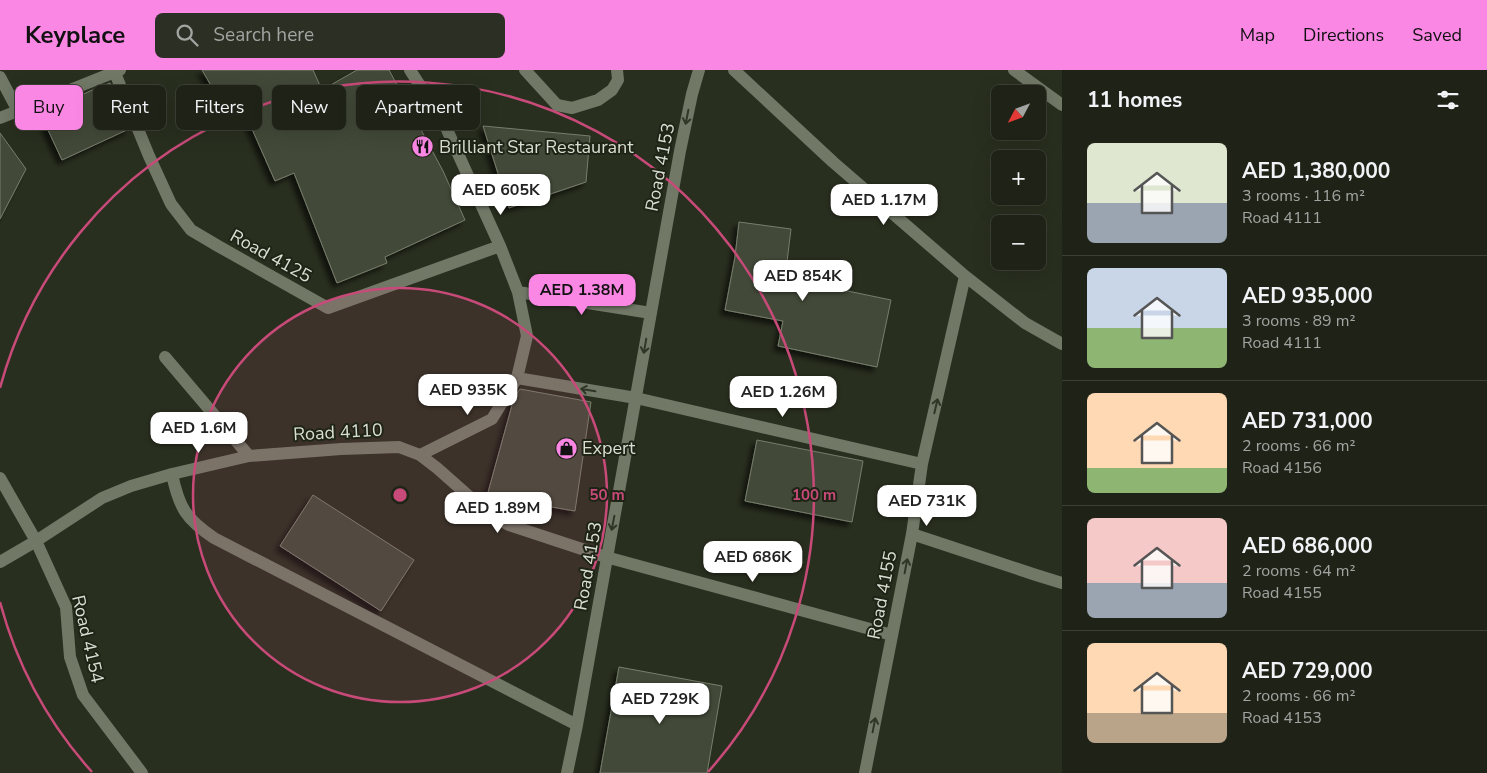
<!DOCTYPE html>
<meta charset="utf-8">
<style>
:root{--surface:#1f2317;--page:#2c2f24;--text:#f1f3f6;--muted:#a1a4a1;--line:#3c4036;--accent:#fb87e5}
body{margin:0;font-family:"Nunito Sans",sans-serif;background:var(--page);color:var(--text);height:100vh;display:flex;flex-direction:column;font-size:19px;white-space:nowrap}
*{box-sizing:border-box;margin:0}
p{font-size:16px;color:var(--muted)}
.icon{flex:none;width:28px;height:28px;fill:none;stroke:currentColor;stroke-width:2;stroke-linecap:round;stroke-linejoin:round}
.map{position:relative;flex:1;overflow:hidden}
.side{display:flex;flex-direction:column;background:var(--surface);width:425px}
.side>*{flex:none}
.hud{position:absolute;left:15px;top:15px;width:475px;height:45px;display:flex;gap:10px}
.needle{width:32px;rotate:229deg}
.fabs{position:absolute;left:991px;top:15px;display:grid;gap:10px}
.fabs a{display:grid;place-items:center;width:55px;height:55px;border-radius:8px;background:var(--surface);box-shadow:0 5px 20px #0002,0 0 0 1px var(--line);font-size:25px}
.price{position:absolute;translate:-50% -42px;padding:0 11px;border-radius:10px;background:#fff;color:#222;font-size:16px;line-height:32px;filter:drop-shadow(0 1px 2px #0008)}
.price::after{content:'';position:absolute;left:50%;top:30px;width:15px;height:11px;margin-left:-8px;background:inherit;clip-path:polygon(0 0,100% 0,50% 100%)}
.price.active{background:var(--accent);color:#111}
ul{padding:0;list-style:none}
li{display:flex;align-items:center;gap:15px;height:125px;padding:0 25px}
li+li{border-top:1px solid var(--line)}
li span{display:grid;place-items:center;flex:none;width:140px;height:100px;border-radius:8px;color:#555}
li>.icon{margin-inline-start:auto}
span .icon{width:60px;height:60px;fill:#fffc;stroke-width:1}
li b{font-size:21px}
h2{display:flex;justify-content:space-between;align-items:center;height:60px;padding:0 25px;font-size:21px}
.chip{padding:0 18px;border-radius:8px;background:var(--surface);box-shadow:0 5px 20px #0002,0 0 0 1px var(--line);font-size:18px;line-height:45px}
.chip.active{background:var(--accent);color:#111}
header{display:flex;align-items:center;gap:30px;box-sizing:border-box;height:70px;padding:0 25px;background:var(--accent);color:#111}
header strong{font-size:24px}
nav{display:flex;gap:28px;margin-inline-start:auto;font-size:18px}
.search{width:350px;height:45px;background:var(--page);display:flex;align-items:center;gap:12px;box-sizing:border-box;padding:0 18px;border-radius:8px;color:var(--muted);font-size:19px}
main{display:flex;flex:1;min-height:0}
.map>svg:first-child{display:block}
.building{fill:#424838;stroke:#777e6c;filter:url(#shadow)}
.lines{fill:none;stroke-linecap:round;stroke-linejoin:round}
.minor{stroke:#717866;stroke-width:12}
.oneway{stroke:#2f3626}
.ring{fill:none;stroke:#c84a79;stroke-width:2.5}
.labels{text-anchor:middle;stroke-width:4;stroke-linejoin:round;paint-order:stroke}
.poi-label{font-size:18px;fill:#daded4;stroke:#1f2516;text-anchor:start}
.street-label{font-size:18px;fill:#daded4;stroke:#1f2516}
.centre{fill:#c84a79;stroke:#1f2516;stroke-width:2.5}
.ring-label{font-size:15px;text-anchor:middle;font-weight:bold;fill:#c84a79;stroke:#1f2516;stroke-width:4;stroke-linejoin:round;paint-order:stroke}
</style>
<header>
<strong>Keyplace</strong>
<div class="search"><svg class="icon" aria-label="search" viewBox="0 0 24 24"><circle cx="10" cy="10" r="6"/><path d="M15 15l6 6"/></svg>Search here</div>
<nav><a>Map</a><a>Directions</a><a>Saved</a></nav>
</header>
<main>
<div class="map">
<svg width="1062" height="703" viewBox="0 0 1062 703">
<defs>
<filter id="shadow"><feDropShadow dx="-4.5" dy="4.5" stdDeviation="2.5" flood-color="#0009"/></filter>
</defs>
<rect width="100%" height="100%" fill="#292f1f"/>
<path class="building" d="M 202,0 L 313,0 L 322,20 L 357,0 L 389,0 L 443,101 L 465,150 L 385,187 L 387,193 L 337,213 L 294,103 L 275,111 L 233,16 L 217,26 Z
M 110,13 L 129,59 L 62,90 L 41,45 L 90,21 Z
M 483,56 L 590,66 L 586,112 L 509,138 Z
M 0,63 L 26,99 L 0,149 Z
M 739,152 L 791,159 L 785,208 L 891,230 L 877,297 L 778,276 L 783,251 L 725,240 L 735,187 Z
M 520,319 L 591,332 L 575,441 L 487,426 L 514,328 Z
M 757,370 L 863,391 L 852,452 L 745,431 Z
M 313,425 L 414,490 L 381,541 L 280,476 Z
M 619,597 L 722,616 L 707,703 L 600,703 Z"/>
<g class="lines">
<path class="minor" d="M 410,0 L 444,53 L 500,176 L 518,222 L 527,266 L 517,308 L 492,349 L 420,385
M 525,0 L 557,35 L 572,38 L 598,30 L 612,20 L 618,10 L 617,0
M 734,0 L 833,92 L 965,206 L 1025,253 L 1062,274
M 1014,0 L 1062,35
M 115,3 L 149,86 L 171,134 L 191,160 L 218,176 L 328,238 L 500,176
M 0,7 L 18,41
M 0,48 L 120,0
M 518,222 L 651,243
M 165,287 L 249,386
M 517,308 L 636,328 L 922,394
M 172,404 C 179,438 186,449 214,468 L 577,655
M 0,408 L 36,471 L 66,537 L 70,587 L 83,625 L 142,703
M 912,464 L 1036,505 L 1062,513
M 0,492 L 36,471 L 102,428 L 131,416 L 172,404 L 249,386 L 341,379 L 399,377 L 420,385 L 437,398 L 489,444 L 509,455 L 606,487 L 892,565
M 567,703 L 577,655 L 680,81 L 692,24 L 699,0
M 865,703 L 912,464 L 922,394 L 965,206"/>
</g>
<defs><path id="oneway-shaft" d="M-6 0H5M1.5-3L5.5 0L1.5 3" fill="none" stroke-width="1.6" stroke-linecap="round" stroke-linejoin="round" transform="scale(1.25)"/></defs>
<g class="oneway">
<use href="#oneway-shaft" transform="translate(687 47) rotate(101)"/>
<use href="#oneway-shaft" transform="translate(645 276) rotate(100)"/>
<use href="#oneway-shaft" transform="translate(588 320) rotate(-170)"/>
<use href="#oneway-shaft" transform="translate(936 336) rotate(-77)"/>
<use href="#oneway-shaft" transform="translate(613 453) rotate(101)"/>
<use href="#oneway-shaft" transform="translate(906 496) rotate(-79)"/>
<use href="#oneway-shaft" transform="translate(874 655) rotate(-79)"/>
</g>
<circle cx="400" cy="425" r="207" fill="#c84a79" fill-opacity=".12"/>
<g class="ring">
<circle cx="400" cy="425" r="207"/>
<path d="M92 702A414 414 0 0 1 0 532M0 318A414 414 0 1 1 708 702"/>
</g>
<defs>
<symbol id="restaurant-disc" viewBox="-11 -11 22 22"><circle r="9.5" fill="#fb87e5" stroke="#1f2516"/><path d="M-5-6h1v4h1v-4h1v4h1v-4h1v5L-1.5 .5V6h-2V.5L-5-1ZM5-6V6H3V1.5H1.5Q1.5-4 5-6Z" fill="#111"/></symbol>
<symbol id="shop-disc" viewBox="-11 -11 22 22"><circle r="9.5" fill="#fb87e5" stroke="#1f2516"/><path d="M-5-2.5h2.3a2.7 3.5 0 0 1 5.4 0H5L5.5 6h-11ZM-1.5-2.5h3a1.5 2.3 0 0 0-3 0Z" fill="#111"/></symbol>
</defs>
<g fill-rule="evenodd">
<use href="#restaurant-disc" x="410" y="64" width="25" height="25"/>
<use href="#shop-disc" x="554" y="366" width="25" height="25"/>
</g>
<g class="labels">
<g class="poi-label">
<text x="439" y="83">Brilliant Star Restaurant</text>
<text x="582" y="384">Expert</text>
</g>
<g class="street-label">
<text transform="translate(660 97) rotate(-79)" y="6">Road 4153</text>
<text transform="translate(271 186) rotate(29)" y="6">Road 4125</text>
<text transform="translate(338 362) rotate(-3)" y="6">Road 4110</text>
<text transform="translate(588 496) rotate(-80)" y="6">Road 4153</text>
<text transform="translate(882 525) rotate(-79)" y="6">Road 4155</text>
<text transform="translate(88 569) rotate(77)" y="6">Road 4154</text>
</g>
</g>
<circle cx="400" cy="425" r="8" class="centre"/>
<g class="ring-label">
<text x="607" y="430">50 m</text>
<text x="814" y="430">100 m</text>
</g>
</svg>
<div class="fabs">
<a><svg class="needle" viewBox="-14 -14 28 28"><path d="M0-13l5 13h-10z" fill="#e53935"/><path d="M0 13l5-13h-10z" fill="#a1a4a1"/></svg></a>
<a>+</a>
<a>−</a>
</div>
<b class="price" style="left:501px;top:146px">AED 605K</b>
<b class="price" style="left:884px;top:156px">AED 1.17M</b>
<b class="price" style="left:803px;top:232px">AED 854K</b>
<b class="price active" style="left:582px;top:246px">AED 1.38M</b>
<b class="price" style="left:468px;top:346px">AED 935K</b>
<b class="price" style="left:783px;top:348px">AED 1.26M</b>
<b class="price" style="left:199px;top:384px">AED 1.6M</b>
<b class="price" style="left:927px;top:457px">AED 731K</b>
<b class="price" style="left:498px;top:464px">AED 1.89M</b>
<b class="price" style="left:753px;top:513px">AED 686K</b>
<b class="price" style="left:660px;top:655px">AED 729K</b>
<div class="hud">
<a class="chip active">Buy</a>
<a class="chip">Rent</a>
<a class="chip">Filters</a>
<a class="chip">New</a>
<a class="chip">Apartment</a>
</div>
</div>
<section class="side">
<h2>11 homes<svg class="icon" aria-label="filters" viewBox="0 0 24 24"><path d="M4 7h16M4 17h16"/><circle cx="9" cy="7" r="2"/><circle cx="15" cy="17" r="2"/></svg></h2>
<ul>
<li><span style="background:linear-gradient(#dfe7d0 60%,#9aa5b1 0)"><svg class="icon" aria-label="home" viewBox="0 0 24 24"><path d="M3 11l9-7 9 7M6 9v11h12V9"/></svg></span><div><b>AED 1,380,000</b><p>3 rooms · 116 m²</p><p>Road 4111</p></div></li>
<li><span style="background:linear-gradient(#c9d6e8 60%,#8fb573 0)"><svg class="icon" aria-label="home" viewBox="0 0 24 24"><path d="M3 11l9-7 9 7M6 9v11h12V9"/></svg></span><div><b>AED 935,000</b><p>3 rooms · 89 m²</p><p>Road 4111</p></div></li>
<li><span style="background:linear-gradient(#ffd9b3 75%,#8fb573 0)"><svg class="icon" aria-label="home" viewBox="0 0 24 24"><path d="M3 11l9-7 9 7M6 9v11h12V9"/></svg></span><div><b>AED 731,000</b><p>2 rooms · 66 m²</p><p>Road 4156</p></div></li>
<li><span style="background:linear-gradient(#f6c9c9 65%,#9aa5b1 0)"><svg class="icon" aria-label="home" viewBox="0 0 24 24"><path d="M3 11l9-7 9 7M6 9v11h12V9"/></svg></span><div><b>AED 686,000</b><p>2 rooms · 64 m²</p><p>Road 4155</p></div></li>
<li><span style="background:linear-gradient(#ffd9b3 70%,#b9a48a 0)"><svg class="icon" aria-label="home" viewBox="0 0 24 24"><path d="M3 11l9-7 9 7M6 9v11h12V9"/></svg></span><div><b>AED 729,000</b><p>2 rooms · 66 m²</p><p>Road 4153</p></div></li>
</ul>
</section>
</main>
